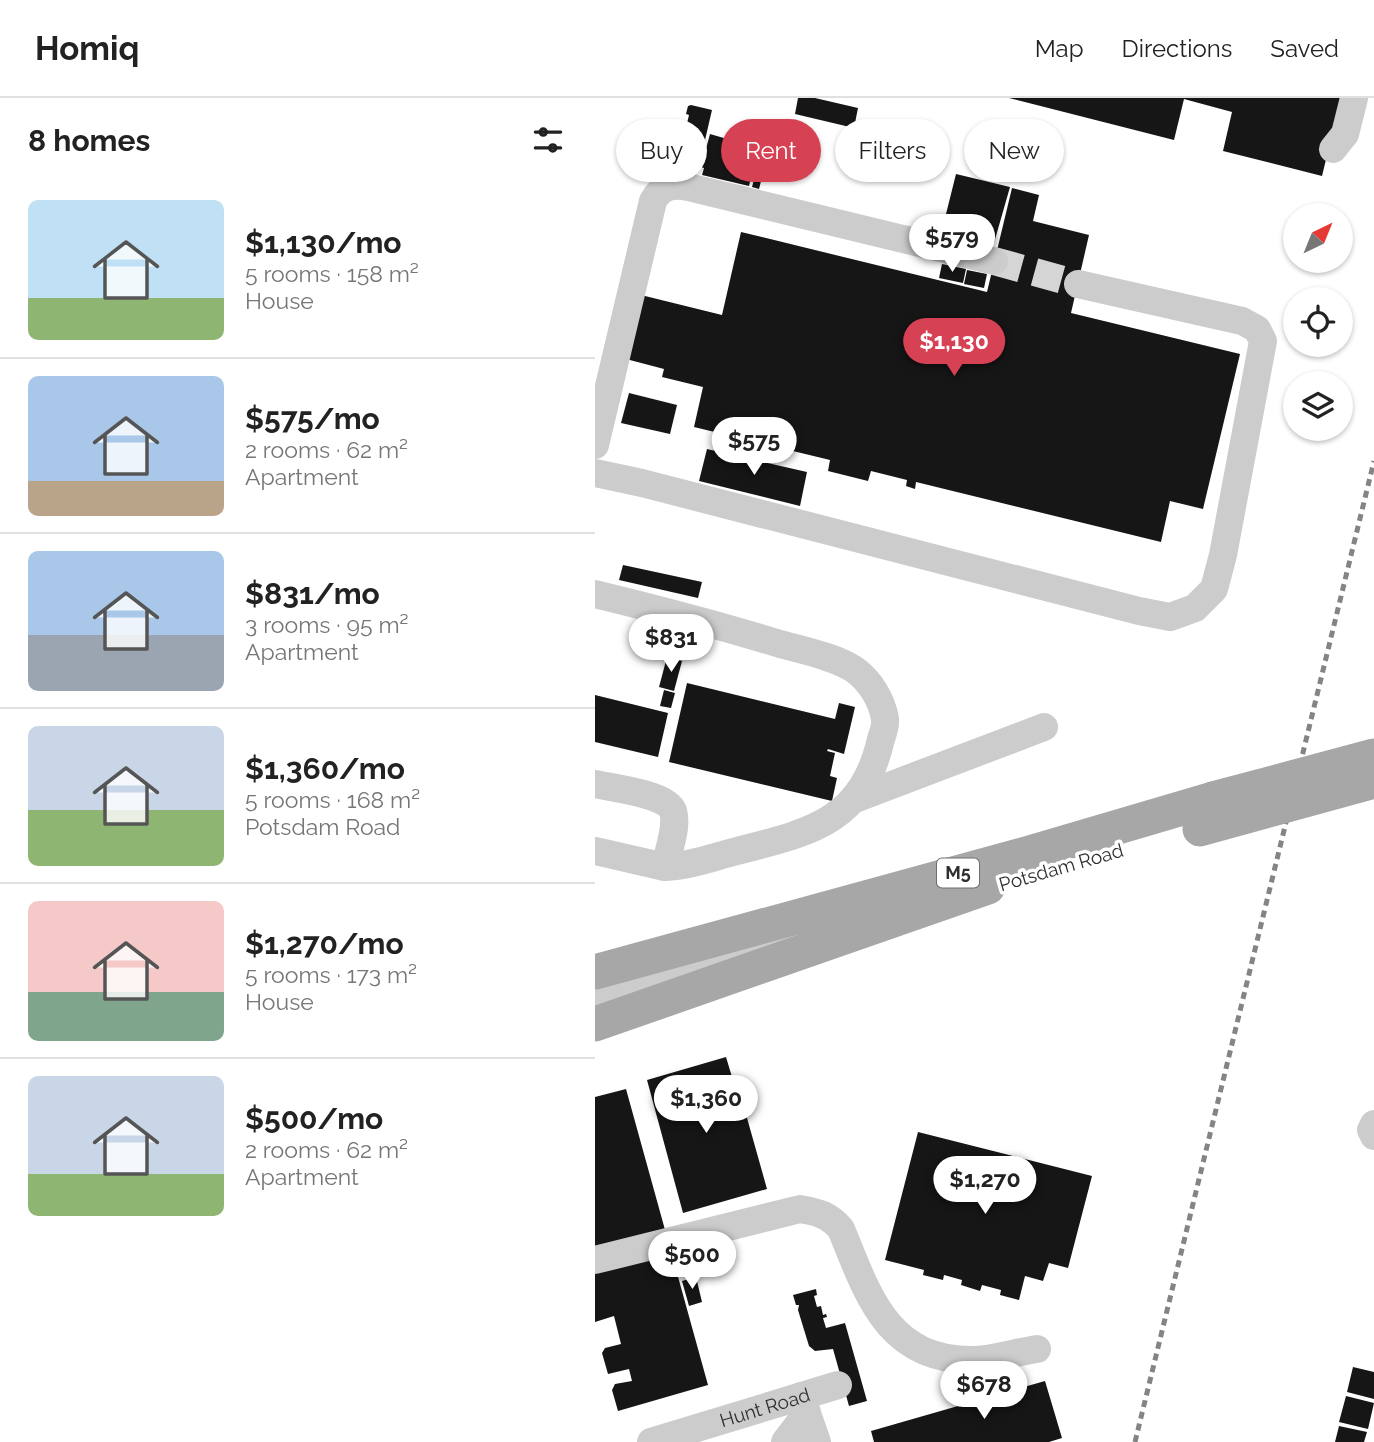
<!DOCTYPE html>
<meta charset="utf-8">
<style>
:root{--surface:#fff;--page:#f2f2f2;--text:#222;--muted:#767676;--line:#e0e0e0;--accent:#d64253}
body{margin:0;font-family:Raleway,sans-serif;background:var(--page);color:var(--text);height:100vh;display:flex;flex-direction:column;font-size:26px;white-space:nowrap}
*{box-sizing:border-box;margin:0}
p{font-size:23px;color:var(--muted)}
.icon{flex:none;width:38px;height:38px;fill:none;stroke:currentColor;stroke-width:2;stroke-linecap:round;stroke-linejoin:round}
.map{position:relative;flex:1;overflow:hidden}
.side{display:flex;flex-direction:column;background:var(--surface);width:595px}
.side>*{flex:none}
.hud{position:absolute;left:21px;top:21px;width:653px;height:63px;display:flex;gap:14px}
.needle{width:46px;rotate:43deg}
.tools{position:absolute;left:688px;top:105px;display:grid;gap:14px}
.tools a{display:grid;place-items:center;width:70px;height:70px;border-radius:50%;background:var(--surface);box-shadow:0 2px 5px #0004;font-size:35px}
.price{position:absolute;translate:-50% -60px;padding:0 16px;border-radius:24px;background:#fff;color:#222;font-size:23px;line-height:46px;filter:drop-shadow(0 2px 4px #0008)}
.price::after{content:'';position:absolute;left:50%;top:42px;width:21px;height:16px;margin-left:-10px;background:inherit;clip-path:polygon(0 0,100% 0,50% 100%)}
.price.active{background:var(--accent);color:#fff}
ul{padding:0;list-style:none}
li{display:flex;align-items:center;gap:21px;height:175px;padding:0 28px}
li+li{border-top:2px solid var(--line)}
li span{display:grid;place-items:center;flex:none;width:196px;height:140px;border-radius:10px;color:#555}
li>.icon{margin-inline-start:auto}
span .icon{width:84px;height:84px;fill:#fffc;stroke-width:1}
li b{font-size:30px}
h2{display:flex;justify-content:space-between;align-items:center;height:84px;padding:0 28px;font-size:30px}
.chip{padding:0 24px;border-radius:32px;background:var(--surface);box-shadow:0 2px 5px #0004;font-size:24px;line-height:63px}
.chip.active{background:var(--accent);color:#fff}
header{display:flex;align-items:center;gap:42px;box-sizing:border-box;height:98px;padding:0 35px;background:var(--surface);border-bottom:2px solid var(--line)}
header strong{font-size:33px}
nav{display:flex;gap:38px;margin-inline-start:auto;font-size:24px}
main{display:flex;flex:1;min-height:0}
.map>svg:first-child{display:block}
.building{fill:#161616}
.lines{fill:none;stroke-linecap:round;stroke-linejoin:round}
.minor-tunnel{stroke:#d5d5d5;stroke-width:28;stroke-dasharray:28 14;stroke-linecap:butt}
.minor{stroke:#ccc;stroke-width:28}
.major{stroke:#a7a7a7;stroke-width:35}
.rail{stroke:#848484;stroke-width:5;stroke-dasharray:7 5;stroke-linecap:butt}
.major-bridge{stroke:#a7a7a7;stroke-width:35}
.labels{text-anchor:middle;stroke-width:7;stroke-linejoin:round;paint-order:stroke}
.shield{fill:#fff;stroke:#6d6d6d;stroke-width:2}
.shield-label{font-size:18px;font-weight:bold;fill:#2f2f2f}
.street-label{font-size:19px;fill:#2f2f2f;stroke:#fff}
</style>
<header>
<strong>Homiq</strong>
<nav><a>Map</a><a>Directions</a><a>Saved</a></nav>
</header>
<main>
<section class="side">
<h2>8 homes<svg class="icon" aria-label="filters" viewBox="0 0 24 24"><path d="M4 7h16M4 17h16"/><circle cx="9" cy="7" r="2"/><circle cx="15" cy="17" r="2"/></svg></h2>
<ul>
<li><span style="background:linear-gradient(#bfe0f5 70%,#8fb573 0)"><svg class="icon" aria-label="home" viewBox="0 0 24 24"><path d="M3 11l9-7 9 7M6 9v11h12V9"/></svg></span><div><b>$1,130/mo</b><p>5 rooms · 158 m²</p><p>House</p></div></li>
<li><span style="background:linear-gradient(#a9c7e8 75%,#b9a48a 0)"><svg class="icon" aria-label="home" viewBox="0 0 24 24"><path d="M3 11l9-7 9 7M6 9v11h12V9"/></svg></span><div><b>$575/mo</b><p>2 rooms · 62 m²</p><p>Apartment</p></div></li>
<li><span style="background:linear-gradient(#a9c7e8 60%,#9aa5b1 0)"><svg class="icon" aria-label="home" viewBox="0 0 24 24"><path d="M3 11l9-7 9 7M6 9v11h12V9"/></svg></span><div><b>$831/mo</b><p>3 rooms · 95 m²</p><p>Apartment</p></div></li>
<li><span style="background:linear-gradient(#c9d6e8 60%,#8fb573 0)"><svg class="icon" aria-label="home" viewBox="0 0 24 24"><path d="M3 11l9-7 9 7M6 9v11h12V9"/></svg></span><div><b>$1,360/mo</b><p>5 rooms · 168 m²</p><p>Potsdam Road</p></div></li>
<li><span style="background:linear-gradient(#f6c9c9 65%,#7fa58c 0)"><svg class="icon" aria-label="home" viewBox="0 0 24 24"><path d="M3 11l9-7 9 7M6 9v11h12V9"/></svg></span><div><b>$1,270/mo</b><p>5 rooms · 173 m²</p><p>House</p></div></li>
<li><span style="background:linear-gradient(#c9d6e8 70%,#8fb573 0)"><svg class="icon" aria-label="home" viewBox="0 0 24 24"><path d="M3 11l9-7 9 7M6 9v11h12V9"/></svg></span><div><b>$500/mo</b><p>2 rooms · 62 m²</p><p>Apartment</p></div></li>
</ul>
</section>
<div class="map">
<svg width="779" height="1344" viewBox="0 0 779 1344">
<rect width="100%" height="100%" fill="#fff"/>
<path class="building" d="M 203,0 L 220,0 L 263,10 L 259,30 L 200,16 Z
M 414,0 L 746,0 L 727,78 L 628,53 L 637,14 L 589,1 L 579,42 Z
M 96,7 L 117,12 L 104,68 L 83,63 L 94,17 L 91,16 L 93,8 Z
M 115,36 L 163,50 L 154,88 L 107,77 L 109,70 L 106,69 Z
M 167,51 L 174,52 L 164,91 L 157,89 Z
M 361,76 L 415,89 L 399,145 L 347,132 Z
M 417,90 L 444,97 L 438,123 L 494,137 L 476,215 L 645,256 L 608,411 L 575,403 L 566,444 L 321,384 L 320,391 L 311,388 L 312,382 L 276,373 L 273,383 L 233,373 L 235,362 L 99,329 L 108,289 L 67,279 L 69,271 L 31,261 L 46,197 L 127,217 L 146,134 L 392,194 Z
M 347,166 L 371,171 L 368,185 L 344,180 Z
M 372,172 L 392,176 L 389,190 L 369,186 Z
M 34,295 L 82,307 L 75,336 L 26,325 Z
M 112,351 L 212,374 L 205,408 L 104,383 Z
M 28,467 L 107,484 L 103,500 L 24,482 Z
M 72,559 L 87,563 L 79,593 L 64,589 Z
M 92,585 L 240,621 L 244,605 L 260,609 L 249,656 L 233,651 L 232,653 L 240,655 L 235,678 L 242,680 L 237,703 L 74,664 Z
M 69,592 L 80,595 L 76,610 L 65,608 Z
M 0,597 L 73,615 L 63,659 L 0,644 Z
M 131,959 L 140,989 L 143,988 L 172,1091 L 88,1115 L 52,982 Z
M 31,991 L 113,1287 L 23,1313 L 17,1292 L 20,1286 L 37,1283 L 34,1271 L 13,1276 L 7,1255 L 10,1250 L 26,1246 L 19,1218 L 0,1224 L 0,999 Z
M 323,1034 L 497,1078 L 473,1170 L 454,1165 L 448,1183 L 430,1178 L 424,1202 L 405,1197 L 406,1192 L 387,1187 L 385,1193 L 366,1187 L 367,1182 L 349,1177 L 348,1182 L 328,1177 L 329,1172 L 290,1162 Z
M 101,1179 L 107,1204 L 94,1208 L 87,1183 Z
M 221,1191 L 222,1197 L 219,1198 L 222,1209 L 226,1208 L 228,1217 L 231,1216 L 232,1219 L 228,1220 L 231,1230 L 250,1225 L 272,1303 L 254,1308 L 238,1251 L 220,1253 L 214,1248 L 203,1212 L 204,1207 L 201,1207 L 198,1197 Z
M 758,1269 L 779,1274 L 779,1301 L 752,1294 Z
M 450,1283 L 467,1340 L 454,1344 L 279,1344 L 276,1333 Z
M 751,1298 L 779,1305 L 773,1331 L 744,1324 Z
M 744,1328 L 772,1334 L 769,1344 L 740,1344 Z"/>
<g class="lines">
<path class="minor-tunnel" d="M 399,163 L 483,186"/>
<g class="minor">
<path d="M 738,51 L 750,36 L 759,0"/>
<path d="M 0,347 L 58,103 C 66,88 77,86 93,89 L 399,163"/>
<path d="M 0,375 L 47,385 L 544,513 L 575,519 L 600,510 L 619,491 L 628,457 L 668,243 L 662,231 L 647,223 L 483,186"/>
<path d="M 0,496 C 62,511 124,527 185,546 C 207,552 241,559 260,572 C 275,583 287,602 290,621 C 291,627 288,635 286,641 C 267,724 216,734 142,753 C 118,759 95,768 70,769"/>
<path d="M 0,686 C 17,690 72,696 78,713 C 83,729 73,753 70,769 L 0,753"/>
<path d="M 260,701 L 449,629"/>
<path d="M 0,899 L 224,831"/>
<path d="M 779,1026 L 776,1032 L 779,1038"/>
<path d="M 0,1162 L 205,1111 C 223,1114 234,1117 246,1131 C 273,1197 292,1262 377,1262 C 398,1262 421,1254 442,1251"/>
<path d="M 206,1298 L 222,1344"/>
<path id="s1" d="M 56,1344 L 243,1287"/>
<path d="M 190,1344 L 212,1315"/>
</g>
<path class="major" d="M 0,874 L 424,758 L 618,701
M 0,926 L 393,789"/>
<path class="rail" d="M 540,1344 L 779,363"/>
<path class="major-bridge" d="M 618,701 L 779,658
M 605,731 L 779,683"/>
</g>
<g class="labels">
<rect class="shield" x="342" y="760.5" width="42" height="29" rx="5"/>
<g class="shield-label">
<text x="363" y="781">M5</text>
</g>
<g class="street-label">
<text transform="translate(466 769) rotate(-16)" y="7">Potsdam Road</text>
<text dy="7" stroke="none"><textPath href="#s1" startOffset="119">Hunt Road</textPath></text>
</g>
</g>
</svg>
<div class="tools">
<a><svg class="needle" viewBox="-14 -14 28 28"><path d="M0-13l5 13h-10z" fill="#e53935"/><path d="M0 13l5-13h-10z" fill="#767676"/></svg></a>
<a><svg class="icon" aria-label="locate" viewBox="0 0 24 24"><circle cx="12" cy="12" r="6"/><path d="M12 2v4M12 18v4M2 12h4M18 12h4"/></svg></a>
<a><svg class="icon" aria-label="layers" viewBox="0 0 24 24"><path d="M12 4l9 5-9 5-9-5zM3 14l9 5 9-5"/></svg></a>
</div>
<b class="price" style="left:357px;top:176px">$579</b>
<b class="price active" style="left:359px;top:280px">$1,130</b>
<b class="price" style="left:159px;top:379px">$575</b>
<b class="price" style="left:76px;top:576px">$831</b>
<b class="price" style="left:111px;top:1037px">$1,360</b>
<b class="price" style="left:390px;top:1118px">$1,270</b>
<b class="price" style="left:97px;top:1193px">$500</b>
<b class="price" style="left:389px;top:1323px">$678</b>
<div class="hud">
<a class="chip">Buy</a>
<a class="chip active">Rent</a>
<a class="chip">Filters</a>
<a class="chip">New</a>
</div>
</div>
</main>
